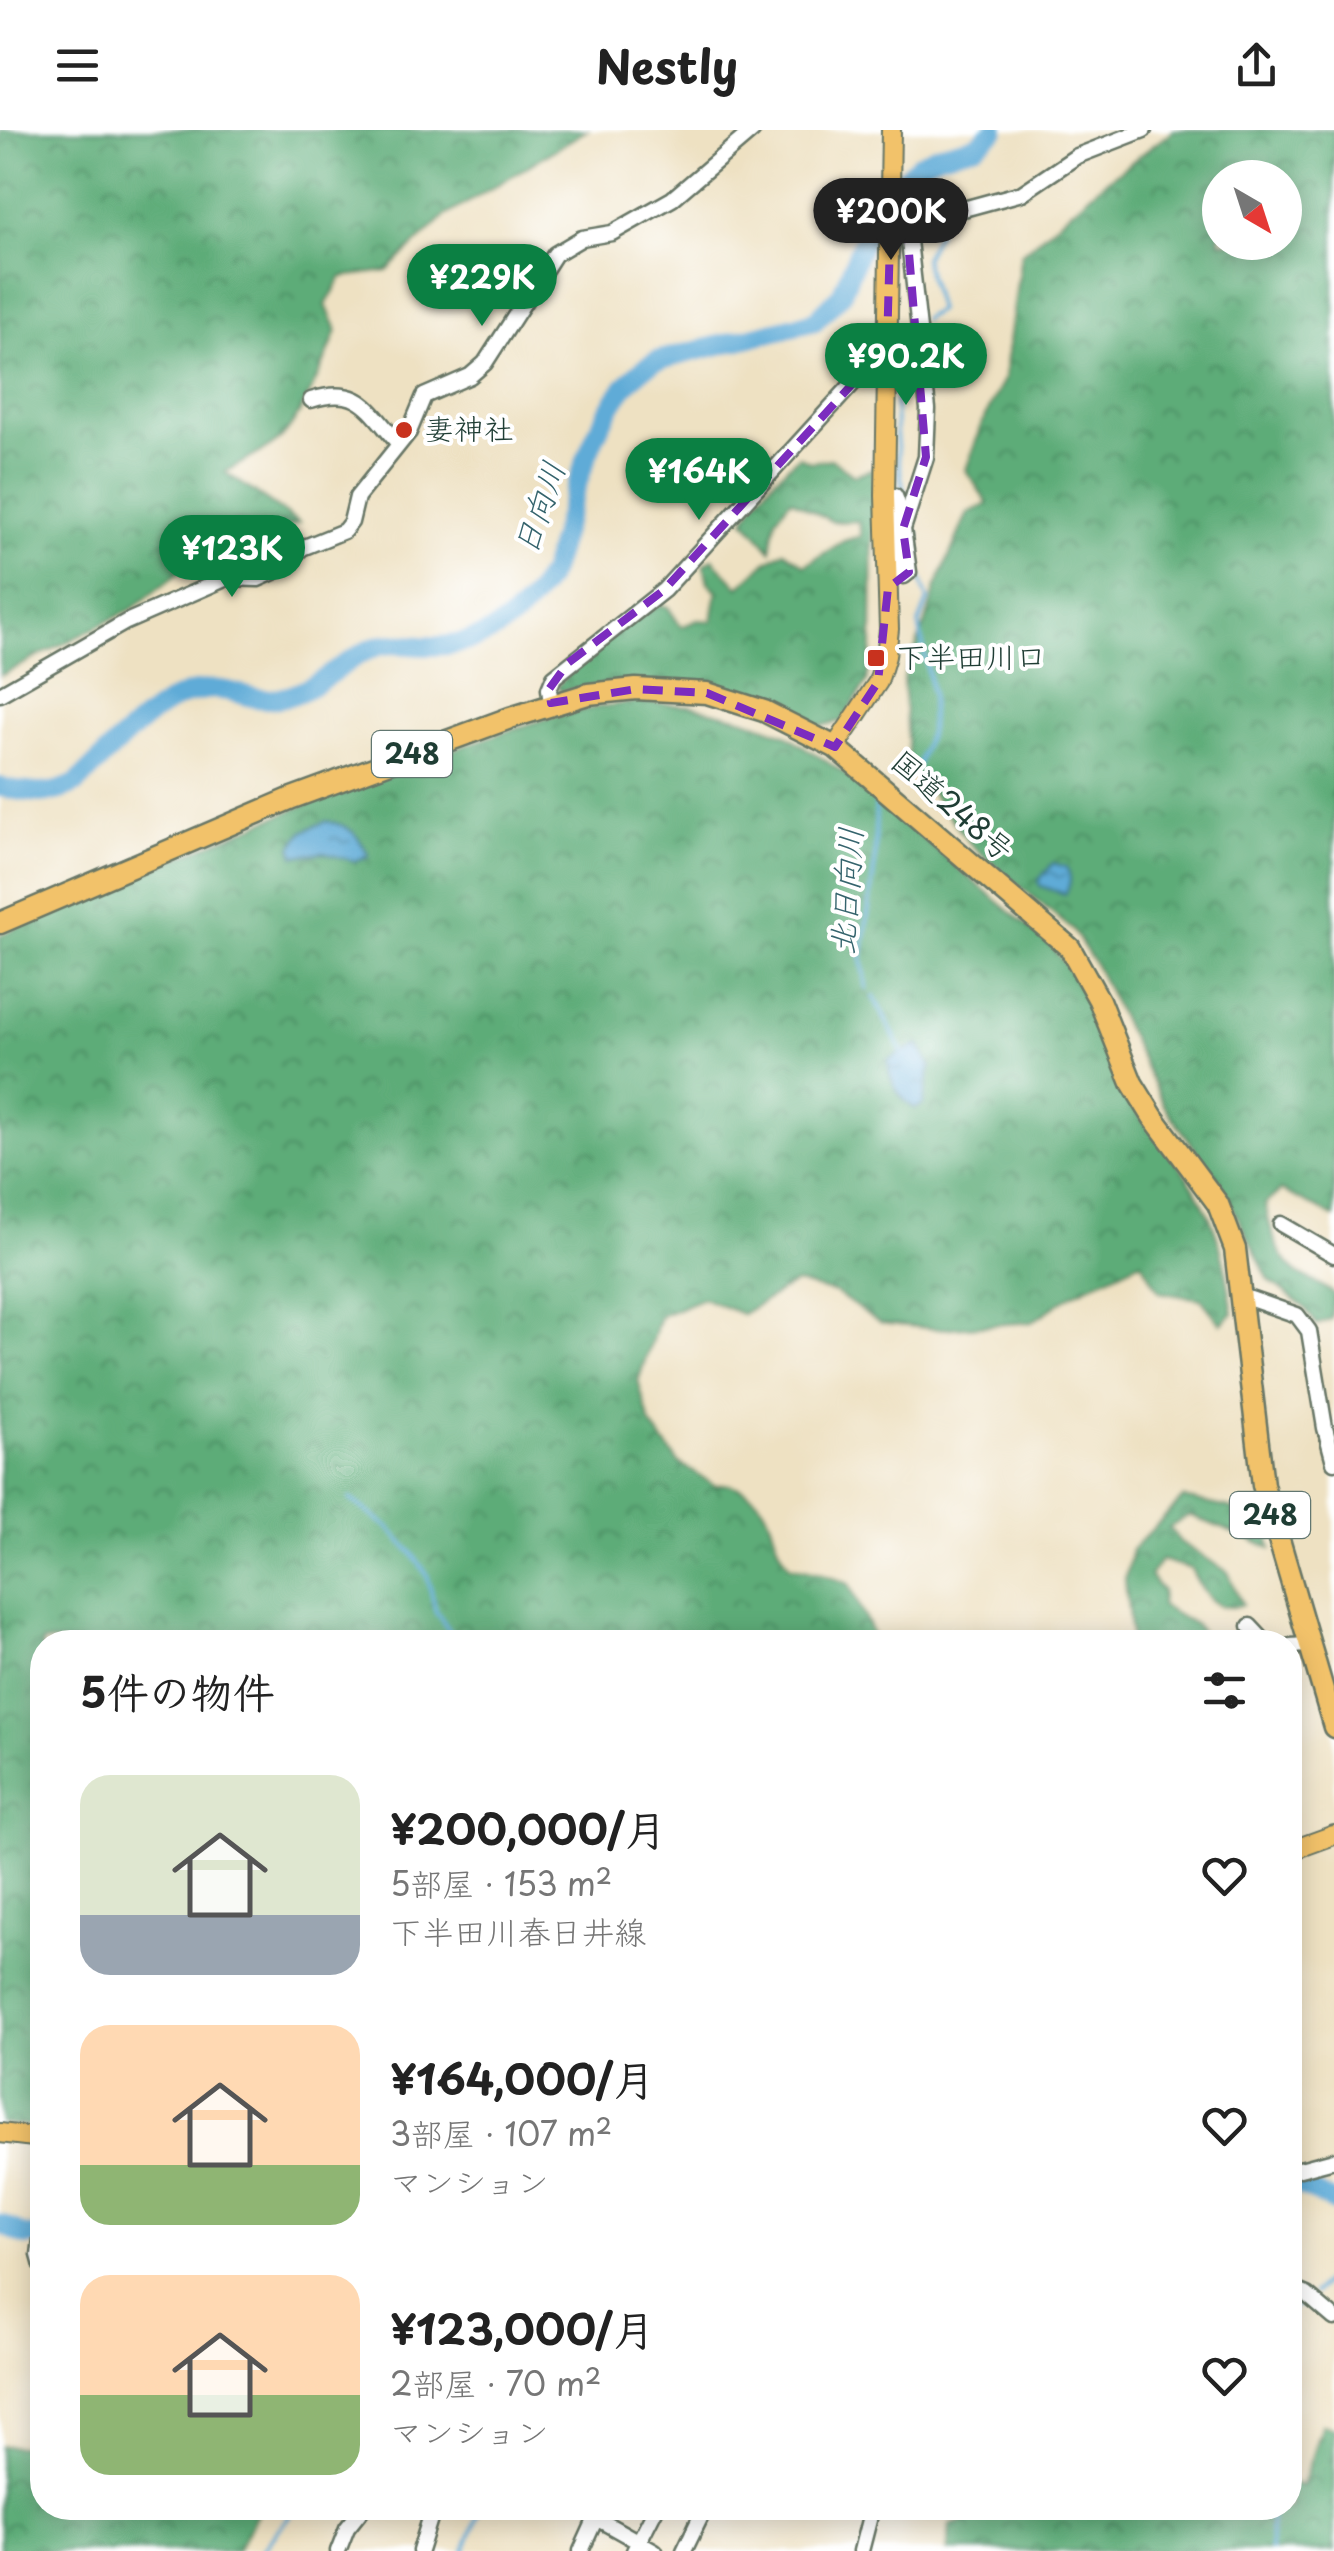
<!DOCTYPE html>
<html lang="ja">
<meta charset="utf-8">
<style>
:root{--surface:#fff;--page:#f6f6f6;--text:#222;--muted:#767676;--accent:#0b8043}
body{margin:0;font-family:"Playpen Sans","Klee One",sans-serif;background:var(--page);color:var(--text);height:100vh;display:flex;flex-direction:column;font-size:38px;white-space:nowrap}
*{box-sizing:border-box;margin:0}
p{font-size:32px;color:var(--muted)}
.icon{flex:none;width:55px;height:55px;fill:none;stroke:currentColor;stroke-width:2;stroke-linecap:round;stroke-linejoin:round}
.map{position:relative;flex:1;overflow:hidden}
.details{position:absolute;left:30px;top:1500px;width:1272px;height:890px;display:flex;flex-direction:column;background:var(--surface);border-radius:40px;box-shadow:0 5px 25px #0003}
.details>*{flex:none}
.needle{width:65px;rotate:141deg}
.controls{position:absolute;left:1202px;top:30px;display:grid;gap:20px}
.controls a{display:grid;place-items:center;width:100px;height:100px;border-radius:50%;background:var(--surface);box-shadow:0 5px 25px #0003;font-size:50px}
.price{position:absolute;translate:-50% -85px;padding:0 22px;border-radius:35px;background:var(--accent);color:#fff;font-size:32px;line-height:65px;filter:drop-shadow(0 2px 5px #0008)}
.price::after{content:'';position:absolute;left:50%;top:60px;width:30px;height:22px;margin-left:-15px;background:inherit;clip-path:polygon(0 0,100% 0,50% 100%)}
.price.active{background:#222;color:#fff}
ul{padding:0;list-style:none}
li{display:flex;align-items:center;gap:30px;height:250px;padding:0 50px}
li span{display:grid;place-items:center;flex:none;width:280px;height:200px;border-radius:30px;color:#555}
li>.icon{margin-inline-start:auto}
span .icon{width:120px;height:120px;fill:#fffc;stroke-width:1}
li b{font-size:42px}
h2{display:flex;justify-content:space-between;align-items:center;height:120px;padding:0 50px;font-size:42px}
header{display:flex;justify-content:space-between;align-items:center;height:130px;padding:0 50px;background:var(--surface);font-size:45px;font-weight:700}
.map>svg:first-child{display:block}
.forest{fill:url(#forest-crowns);stroke:#3e7456;stroke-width:2.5;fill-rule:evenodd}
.water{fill:url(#water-ripples);stroke:#3e7486;stroke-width:2.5}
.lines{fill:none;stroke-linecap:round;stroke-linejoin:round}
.stream{stroke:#5eabd7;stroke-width:4}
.river{stroke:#5eabd7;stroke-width:20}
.minor-casing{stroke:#677666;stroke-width:19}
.major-casing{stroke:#677666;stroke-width:22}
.highway-casing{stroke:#677666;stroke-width:25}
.minor{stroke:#fff;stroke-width:14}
.major{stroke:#f2c26a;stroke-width:18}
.highway{stroke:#f2c26a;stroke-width:20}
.marked{fill:none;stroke:#7b2cbf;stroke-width:8;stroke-dasharray:20 12;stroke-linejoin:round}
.poi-dot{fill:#c8321e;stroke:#fff;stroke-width:4}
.labels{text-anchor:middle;stroke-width:8;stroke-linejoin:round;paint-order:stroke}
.shield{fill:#fff;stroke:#627771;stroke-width:2.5}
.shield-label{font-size:28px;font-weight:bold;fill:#1f3d34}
.poi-label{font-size:30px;fill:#1f3d34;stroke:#fff;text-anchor:start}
.street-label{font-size:30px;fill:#1f3d34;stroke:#fff}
.water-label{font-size:32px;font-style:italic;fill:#35646d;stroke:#fff}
</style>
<header><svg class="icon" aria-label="menu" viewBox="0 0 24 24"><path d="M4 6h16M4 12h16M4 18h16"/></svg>Nestly<svg class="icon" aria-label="share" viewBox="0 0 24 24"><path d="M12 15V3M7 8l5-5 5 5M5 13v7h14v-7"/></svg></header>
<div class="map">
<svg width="1334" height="2421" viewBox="0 0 1334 2421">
<defs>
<pattern id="forest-crowns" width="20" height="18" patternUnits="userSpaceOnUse" patternTransform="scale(2.5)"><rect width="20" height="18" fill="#5dac78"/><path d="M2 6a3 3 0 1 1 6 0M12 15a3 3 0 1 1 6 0" fill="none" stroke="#4c8d63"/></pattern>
<pattern id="water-ripples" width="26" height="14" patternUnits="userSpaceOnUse" patternTransform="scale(2.5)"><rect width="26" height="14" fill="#5eabd7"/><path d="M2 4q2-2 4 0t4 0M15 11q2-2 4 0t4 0" fill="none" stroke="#4d8caf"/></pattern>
</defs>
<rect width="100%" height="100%" fill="#fff"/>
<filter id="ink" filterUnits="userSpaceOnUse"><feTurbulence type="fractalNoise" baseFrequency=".01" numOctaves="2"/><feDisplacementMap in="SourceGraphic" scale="20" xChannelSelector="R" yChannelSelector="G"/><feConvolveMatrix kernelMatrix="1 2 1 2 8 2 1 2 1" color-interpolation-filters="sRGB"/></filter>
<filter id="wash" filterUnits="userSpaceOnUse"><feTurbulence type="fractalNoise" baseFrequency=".0048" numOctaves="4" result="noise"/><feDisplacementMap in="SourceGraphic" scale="40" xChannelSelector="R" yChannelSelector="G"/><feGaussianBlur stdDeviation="2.25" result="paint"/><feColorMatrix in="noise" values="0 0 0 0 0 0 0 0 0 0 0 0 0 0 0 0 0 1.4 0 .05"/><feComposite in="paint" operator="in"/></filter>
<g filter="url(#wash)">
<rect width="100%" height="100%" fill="#eee1c2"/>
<path class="forest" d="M 0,0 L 587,0 L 444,87 L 387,141 L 342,147 L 326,175 L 337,200 C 328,226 299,293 279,310 C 263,323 242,332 225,342 L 299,393 L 196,429 L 132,479 L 0,546 Z
M 1174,0 L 1334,0 L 1334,1087 L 1281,1060 L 1265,1074 C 1270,1096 1275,1123 1294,1140 C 1306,1151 1322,1152 1334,1165 L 1331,1189 L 1317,1195 L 1304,1177 L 1269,1150 L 1222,1056 L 1165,977 L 1094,833 L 1073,800 L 972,716 L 909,635 L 903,549 L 925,495 L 936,457 L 968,383 L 988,374 L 966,340 L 981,296 L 1004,249 L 1021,124 L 1102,54 ZM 1220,48 L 1285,48 L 1285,112 L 1220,112 Z
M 799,326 L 810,332 L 831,329 L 854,345 L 873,339 L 872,516 L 867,552 L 842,591 L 817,597 L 764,574 L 617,553 L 561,561 L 557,557 C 584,525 623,493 661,475 L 668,477 L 681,497 L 698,490 L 712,491 L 717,461 L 708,452 L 704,435 L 713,429 L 739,457 L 765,433 L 784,421 L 805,435 L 844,411 L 861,406 L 859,391 L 833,392 L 791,369 L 776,388 L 771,420 L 745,390 C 758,364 777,346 799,326 Z
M 642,572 L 691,576 L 745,589 L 785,604 L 847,645 L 1050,815 C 1092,863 1104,925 1135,979 C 1145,996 1161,1011 1173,1027 C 1215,1083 1223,1115 1233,1183 L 1221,1194 L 1201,1169 L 1160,1162 L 1141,1131 L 1074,1163 L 1032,1192 L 937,1199 L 880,1193 L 836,1163 L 795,1153 L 742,1184 L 703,1168 L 660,1186 L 638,1251 L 650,1293 L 679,1333 L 716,1356 C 726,1353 729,1354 739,1358 C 779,1375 766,1406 790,1436 L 821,1443 L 849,1454 L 876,1512 L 42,1512 L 42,1997 L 0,1993 L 0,805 C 147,742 293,675 444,623 C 510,600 572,576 642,572 Z
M 1183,1368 L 1233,1379 L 1249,1396 L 1266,1398 L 1271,1418 L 1189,1385 L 1169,1398 L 1180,1412 L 1228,1442 L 1242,1474 C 1215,1486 1201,1460 1191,1439 L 1161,1430 L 1150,1446 L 1162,1461 L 1161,1476 L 1196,1495 L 1208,1512 L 1127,1512 L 1131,1508 L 1125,1449 L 1132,1420 Z
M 1322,2294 L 1334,2298 L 1334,2421 L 948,2421 L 950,2395 L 1007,2378 L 1290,2378 L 1290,2353 L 1302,2356 Z
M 0,2316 L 42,2316 L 42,2378 L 260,2378 L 236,2421 L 0,2421 Z"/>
<path class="water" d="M 326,691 C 350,695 358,704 369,726 L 354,731 L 324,723 L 295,726 L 292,717 L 302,702 Z
M 1053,733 L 1066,737 C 1072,748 1071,754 1065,764 L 1040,756 L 1038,751 Z
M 918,914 L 931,936 L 923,975 L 915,979 C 899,967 888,951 888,930 Z"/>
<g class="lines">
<path class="stream" d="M 906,50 L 933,74
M 923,189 L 938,180 L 924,128 L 938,101 L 935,83
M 906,370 C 894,322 887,237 915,194
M 917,637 L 930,599 L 932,564 L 919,494 L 928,470 L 915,433 L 918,403
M 867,858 L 862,828 L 875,733 L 876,667
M 874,867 L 902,922
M 350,1369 L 389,1398 L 412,1423 L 427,1445 L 436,1482 L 457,1512
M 1314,2163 L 1334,2143
M 1290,2179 L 1308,2170
M 262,2421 L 295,2378
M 465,2421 L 481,2378
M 1270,2421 L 1271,2378"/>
<path class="river" d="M 0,657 C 30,663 49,668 77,653 C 106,626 146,580 182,566 C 229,548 242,574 279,568 C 315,563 341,531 373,518 C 389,511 408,516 425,516 C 481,518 521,491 550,444 C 571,381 594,261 656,231 L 815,191 L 841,165 L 877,76 L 919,34 L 937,25 L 976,15 L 995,0
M 1290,2050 L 1334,2072
M 0,2094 L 26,2106 L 42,2105"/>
</g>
</g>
<g filter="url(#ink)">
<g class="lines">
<defs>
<path id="minor" d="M 899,75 L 956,81 L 1022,63 L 1077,26 L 1144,0
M 311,270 C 360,255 368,279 398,313
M 885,366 L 895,366 L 897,371 L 898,444 L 904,446 L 909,442 L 903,399 L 926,327 L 928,279 L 905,75
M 0,564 L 126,492 L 227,448 L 258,449 L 278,440 L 302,418 L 344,401 L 351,392 L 357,367 L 409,302 L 424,266 L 470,246 L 485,233 L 555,124 L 582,108 L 612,103 L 672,69 L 753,0
M 551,573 L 549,559 L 554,547 L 664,460 L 887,216
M 1281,1094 L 1334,1125
M 1242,1166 L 1297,1185 L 1309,1201 L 1325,1298 L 1334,1332
M 1250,1496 L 1265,1512
M 1290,1516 L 1308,1515
M 1290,2038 L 1300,2039 L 1334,2030
M 42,2101 L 39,2125 L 42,2136
M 1290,2158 L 1307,2165 L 1334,2188
M 338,2421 L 347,2398 L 363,2378
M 420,2421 L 433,2379 L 430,2378
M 581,2421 L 596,2388 L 655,2421
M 634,2421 L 656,2378
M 684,2421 L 702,2384 L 700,2378
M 861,2421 L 869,2390"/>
<path id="major" d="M 835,617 L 878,552 L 886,526 L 889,499 L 885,366 L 891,0
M 1290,1721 L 1334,1705
M 0,2003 L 42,2008"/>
<path id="highway" d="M 0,793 L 292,668 L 510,588 L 588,564 L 636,559 L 707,563 L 764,581 L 835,617 L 1070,818 L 1099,870 L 1132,953 L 1153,987 L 1218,1074 L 1235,1119 L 1263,1355 L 1334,1597"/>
</defs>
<use href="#minor" class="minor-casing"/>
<use href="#major" class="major-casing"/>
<use href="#highway" class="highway-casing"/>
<use href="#minor" class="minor"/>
<use href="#major" class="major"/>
<use href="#highway" class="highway"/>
</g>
</g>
<path class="marked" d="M 891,74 L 905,75 L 926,327 L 903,399 L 909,442 L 888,458 L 878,552 L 835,617 L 707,563 L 636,559 L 551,573 L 549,559 L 568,533 L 664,460 L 887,216 Z"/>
<g class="poi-dot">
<circle cx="404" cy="300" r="10"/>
<rect x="866" y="518" width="20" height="20" rx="5"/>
</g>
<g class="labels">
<g class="shield">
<rect x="372" y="601" width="80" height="46" rx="8"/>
<rect x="1230" y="1362" width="80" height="46" rx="8"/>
</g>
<g class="shield-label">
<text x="412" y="634">248</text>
<text x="1270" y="1395">248</text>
</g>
<g class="poi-label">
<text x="424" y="310">妻神社</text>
<text x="896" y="538">下半田川口</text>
</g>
<g class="street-label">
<text transform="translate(952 676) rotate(41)" y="10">国道248号</text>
</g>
<g class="water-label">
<text transform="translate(540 378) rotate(-71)" y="11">日向川</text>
<text transform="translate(847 761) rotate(-86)" y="11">北日向川</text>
</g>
</g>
</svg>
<div class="controls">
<a><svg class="needle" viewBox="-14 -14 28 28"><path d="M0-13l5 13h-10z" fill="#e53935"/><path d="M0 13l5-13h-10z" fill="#767676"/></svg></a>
</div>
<b class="price active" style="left:891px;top:133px">¥200K</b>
<b class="price" style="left:482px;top:199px">¥229K</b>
<b class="price" style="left:906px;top:278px">¥90.2K</b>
<b class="price" style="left:699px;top:393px">¥164K</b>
<b class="price" style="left:232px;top:470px">¥123K</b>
<section class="details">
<h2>5件の物件<svg class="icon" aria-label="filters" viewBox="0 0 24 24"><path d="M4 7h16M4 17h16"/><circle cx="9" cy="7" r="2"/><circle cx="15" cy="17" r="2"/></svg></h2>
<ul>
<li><span style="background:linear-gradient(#dfe7d0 70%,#9aa5b1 0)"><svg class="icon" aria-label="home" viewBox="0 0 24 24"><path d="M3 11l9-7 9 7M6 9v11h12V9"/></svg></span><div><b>¥200,000/月</b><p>5部屋 · 153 m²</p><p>下半田川春日井線</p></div><svg class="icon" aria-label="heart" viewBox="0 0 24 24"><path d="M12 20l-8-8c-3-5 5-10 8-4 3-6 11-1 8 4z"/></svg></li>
<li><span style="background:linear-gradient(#ffd9b3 70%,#8fb573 0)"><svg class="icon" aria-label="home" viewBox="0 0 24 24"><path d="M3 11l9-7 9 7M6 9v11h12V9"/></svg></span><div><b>¥164,000/月</b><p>3部屋 · 107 m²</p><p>マンション</p></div><svg class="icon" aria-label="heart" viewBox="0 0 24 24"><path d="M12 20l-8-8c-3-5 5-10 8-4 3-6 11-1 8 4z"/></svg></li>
<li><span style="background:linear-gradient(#ffd9b3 60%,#8fb573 0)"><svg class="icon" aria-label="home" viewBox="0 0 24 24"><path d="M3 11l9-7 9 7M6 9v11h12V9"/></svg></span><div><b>¥123,000/月</b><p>2部屋 · 70 m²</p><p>マンション</p></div><svg class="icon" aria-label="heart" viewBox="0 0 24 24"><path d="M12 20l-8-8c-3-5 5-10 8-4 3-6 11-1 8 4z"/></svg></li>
</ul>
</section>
</div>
